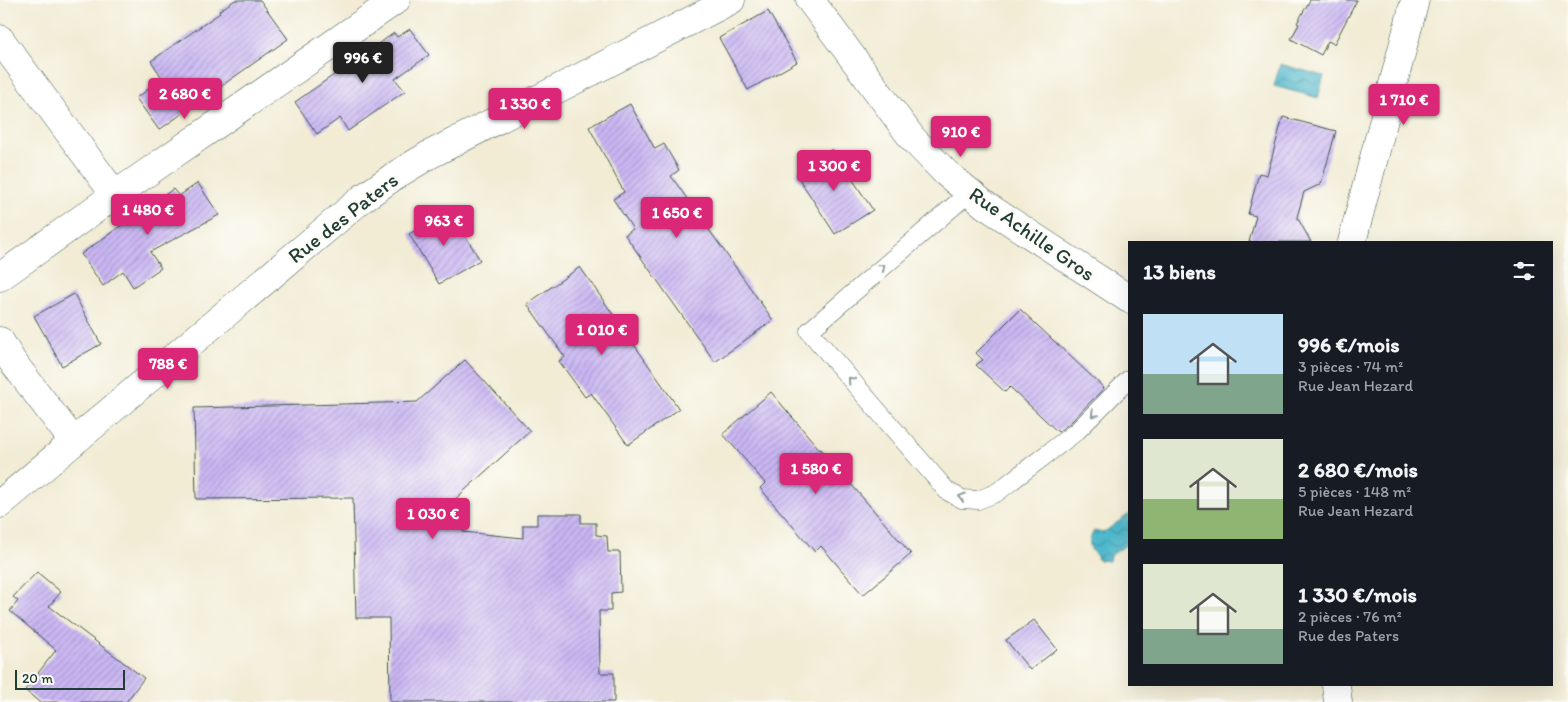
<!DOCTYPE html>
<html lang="fr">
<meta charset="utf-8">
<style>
:root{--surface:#171b24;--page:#20242c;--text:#f1f3f6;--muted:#9ea1a6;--accent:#db2777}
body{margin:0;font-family:Itim,sans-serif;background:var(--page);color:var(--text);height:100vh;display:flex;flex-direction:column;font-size:19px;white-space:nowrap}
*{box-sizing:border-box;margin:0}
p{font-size:16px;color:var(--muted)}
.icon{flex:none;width:28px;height:28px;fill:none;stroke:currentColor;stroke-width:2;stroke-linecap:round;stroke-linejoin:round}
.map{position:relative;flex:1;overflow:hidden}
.side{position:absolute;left:1128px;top:241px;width:425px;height:445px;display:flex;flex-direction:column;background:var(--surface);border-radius:0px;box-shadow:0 5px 20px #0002}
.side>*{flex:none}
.scale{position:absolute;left:15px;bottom:12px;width:110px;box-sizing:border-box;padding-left:5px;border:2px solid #1f3d34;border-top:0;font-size:14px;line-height:18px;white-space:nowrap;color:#1f3d34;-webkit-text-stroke:4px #fdfcf7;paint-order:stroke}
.price{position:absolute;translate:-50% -42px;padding:0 11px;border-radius:5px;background:var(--accent);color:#fff;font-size:16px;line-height:32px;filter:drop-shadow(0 1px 2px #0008)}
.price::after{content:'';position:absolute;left:50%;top:30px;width:15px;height:11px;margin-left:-8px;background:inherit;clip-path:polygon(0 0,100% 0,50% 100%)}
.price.selected{background:#222;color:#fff}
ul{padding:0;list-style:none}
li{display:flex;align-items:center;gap:15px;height:125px;padding:0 15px}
li span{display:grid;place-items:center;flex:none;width:140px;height:100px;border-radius:0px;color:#555}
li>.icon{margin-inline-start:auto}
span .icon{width:60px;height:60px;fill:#fffc;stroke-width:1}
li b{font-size:21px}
h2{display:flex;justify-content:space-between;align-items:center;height:60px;padding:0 15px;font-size:21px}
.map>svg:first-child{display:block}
.water{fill:url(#water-waves);stroke:#377a80}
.building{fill:url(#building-hatch)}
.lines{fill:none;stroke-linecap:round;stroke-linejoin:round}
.lane-casing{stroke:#3f574c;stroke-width:19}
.street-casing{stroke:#3f574c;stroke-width:29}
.lane{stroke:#fff;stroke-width:18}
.street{stroke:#fff;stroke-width:28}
.oneway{stroke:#8f9e9a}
.labels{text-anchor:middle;stroke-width:5;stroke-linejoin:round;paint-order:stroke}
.street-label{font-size:21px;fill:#1f3d34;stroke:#fdfcf7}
</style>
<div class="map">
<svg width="1568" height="702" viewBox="0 0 1568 702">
<defs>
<pattern id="water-waves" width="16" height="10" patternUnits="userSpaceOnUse" patternTransform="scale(1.25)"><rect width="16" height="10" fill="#4fb8cc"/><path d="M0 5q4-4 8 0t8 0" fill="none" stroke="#4197a6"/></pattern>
<pattern id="building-hatch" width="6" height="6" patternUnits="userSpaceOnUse" patternTransform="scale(1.25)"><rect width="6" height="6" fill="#cbb7f4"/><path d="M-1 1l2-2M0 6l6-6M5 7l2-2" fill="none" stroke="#a496c6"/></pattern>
</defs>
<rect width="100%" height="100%" fill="#fdfcf7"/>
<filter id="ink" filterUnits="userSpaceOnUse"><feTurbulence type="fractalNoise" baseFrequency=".02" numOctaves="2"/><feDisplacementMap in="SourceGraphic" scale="10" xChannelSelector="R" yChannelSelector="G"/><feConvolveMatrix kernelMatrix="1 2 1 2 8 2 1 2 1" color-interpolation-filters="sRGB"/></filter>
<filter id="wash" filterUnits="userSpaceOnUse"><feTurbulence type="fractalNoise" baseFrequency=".0096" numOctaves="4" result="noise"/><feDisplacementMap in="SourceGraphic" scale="20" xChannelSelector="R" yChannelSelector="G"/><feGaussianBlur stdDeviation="1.12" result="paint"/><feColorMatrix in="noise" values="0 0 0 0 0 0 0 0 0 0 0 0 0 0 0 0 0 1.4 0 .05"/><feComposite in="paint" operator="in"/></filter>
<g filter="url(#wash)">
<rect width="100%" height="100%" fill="#f2ecd5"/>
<path class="water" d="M 1280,64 L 1324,76 L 1318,98 L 1274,86 Z
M 1129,514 L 1129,543 L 1110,556 L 1109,561 L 1098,560 L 1097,556 C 1088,549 1088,540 1094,531 L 1103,533 Z"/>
<g id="blocks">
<path class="building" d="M 235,0 L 260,0 L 288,39 L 159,130 L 136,98 L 163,79 L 151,61 L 220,13 L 219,11 Z
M 1310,0 L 1357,0 L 1334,44 L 1328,41 L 1321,55 L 1291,39 L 1299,24 L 1297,23 Z
M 768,11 L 797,62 L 748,90 L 719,38 Z
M 410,29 L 429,55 L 395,79 L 405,91 L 348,131 L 340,118 L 317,134 L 295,102 L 394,33 L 397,37 Z
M 630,104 L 655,149 L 664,144 L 679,170 L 671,176 L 773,320 L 715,362 L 625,235 L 633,229 L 613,199 L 624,192 L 589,127 Z
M 1283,117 L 1336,131 L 1321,184 L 1304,192 L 1297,217 L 1311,242 L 1249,242 L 1256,216 L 1248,214 L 1259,173 L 1267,175 Z
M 832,149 L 873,210 L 835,234 L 796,174 Z
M 198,183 L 219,215 L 150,252 L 161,268 L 133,287 L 123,271 L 103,286 L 81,254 L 173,189 L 179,196 Z
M 450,211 L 480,260 L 439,284 L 409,234 Z
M 580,267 L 679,409 L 628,445 L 591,393 L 585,397 L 559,361 L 565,357 L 527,304 Z
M 74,294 L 101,344 L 62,366 L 34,316 Z
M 1020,309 L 1104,388 L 1070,423 L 1058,432 L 1010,387 L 1005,392 L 976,365 L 983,360 L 976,353 Z
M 465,360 L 530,431 L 430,522 L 463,523 L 463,532 L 523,538 L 523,525 L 537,525 L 537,514 L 581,514 L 581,523 L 596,523 L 596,535 L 607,536 L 608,552 L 620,552 L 621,592 L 611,593 L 611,611 L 599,611 L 600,673 L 614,673 L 614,702 L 390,702 L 389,618 L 356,618 L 353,498 L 196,499 L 194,408 L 417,402 Z
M 771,392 L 820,450 L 821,449 L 911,554 L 863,595 L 821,546 L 815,552 L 760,488 L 765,483 L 723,434 Z
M 37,572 L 61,592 L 49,606 L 144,678 L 126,702 L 39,702 L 25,690 L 56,650 L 10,611 L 18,601 L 13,597 Z
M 1034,620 L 1057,649 L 1030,670 L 1006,640 Z"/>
</g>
</g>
<g filter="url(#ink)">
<use href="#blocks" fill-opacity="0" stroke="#3f574c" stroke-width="1"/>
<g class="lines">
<defs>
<path id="lane" d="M 970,192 L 809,331 L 947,491 L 962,499 L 978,500 L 996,493 L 1077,431 L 1129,379"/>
<path id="street" d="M 810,0 L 912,138 L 946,173 L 985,205 L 1129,299
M 0,39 L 115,195
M 1352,242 L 1415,0
M 0,277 L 115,195 L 396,0
M 0,341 L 12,361 L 74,442
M 0,504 L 363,198 L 396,175 L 429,155 L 731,0
M 1336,685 L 1338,702"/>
</defs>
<use href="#lane" class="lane-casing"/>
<use href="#street" class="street-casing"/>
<use href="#lane" class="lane"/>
<use href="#street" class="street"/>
</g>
<defs><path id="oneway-chevron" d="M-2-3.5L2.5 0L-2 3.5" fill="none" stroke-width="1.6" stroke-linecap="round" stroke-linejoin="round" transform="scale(1.25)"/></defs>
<g class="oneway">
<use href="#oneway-chevron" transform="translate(882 267) rotate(-41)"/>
<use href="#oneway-chevron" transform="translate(851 380) rotate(-131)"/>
<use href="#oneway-chevron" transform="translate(1094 414) rotate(135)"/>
<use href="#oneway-chevron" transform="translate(962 497) rotate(-163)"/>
</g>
</g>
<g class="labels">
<g class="street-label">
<text transform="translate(343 218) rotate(-38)" y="7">Rue des Paters</text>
<text transform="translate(1032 234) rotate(35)" y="7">Rue Achille Gros</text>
</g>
</g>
</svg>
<div class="scale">20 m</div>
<b class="price selected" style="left:363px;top:84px">996 €</b>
<b class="price" style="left:185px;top:120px">2 680 €</b>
<b class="price" style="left:1404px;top:126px">1 710 €</b>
<b class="price" style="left:525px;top:130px">1 330 €</b>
<b class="price" style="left:961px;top:158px">910 €</b>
<b class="price" style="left:834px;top:192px">1 300 €</b>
<b class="price" style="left:148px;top:236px">1 480 €</b>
<b class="price" style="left:677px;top:239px">1 650 €</b>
<b class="price" style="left:444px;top:247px">963 €</b>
<b class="price" style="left:602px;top:356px">1 010 €</b>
<b class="price" style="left:168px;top:390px">788 €</b>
<b class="price" style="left:816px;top:495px">1 580 €</b>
<b class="price" style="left:433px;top:540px">1 030 €</b>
<section class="side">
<h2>13 biens<svg class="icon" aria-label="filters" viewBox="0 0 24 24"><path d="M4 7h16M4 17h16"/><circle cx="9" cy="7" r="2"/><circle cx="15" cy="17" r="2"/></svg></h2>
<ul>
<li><span style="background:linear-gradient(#bfe0f5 60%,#7fa58c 0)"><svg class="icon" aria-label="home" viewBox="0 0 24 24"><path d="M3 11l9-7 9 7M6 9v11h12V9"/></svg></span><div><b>996 €/mois</b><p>3 pièces · 74 m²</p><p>Rue Jean Hezard</p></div></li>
<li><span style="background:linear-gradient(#dfe7d0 60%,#8fb573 0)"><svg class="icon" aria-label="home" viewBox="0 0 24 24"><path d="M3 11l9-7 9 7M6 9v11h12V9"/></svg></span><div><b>2 680 €/mois</b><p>5 pièces · 148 m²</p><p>Rue Jean Hezard</p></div></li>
<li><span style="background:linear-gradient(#dfe7d0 65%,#7fa58c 0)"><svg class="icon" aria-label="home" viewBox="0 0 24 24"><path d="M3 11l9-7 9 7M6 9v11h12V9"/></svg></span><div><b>1 330 €/mois</b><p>2 pièces · 76 m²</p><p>Rue des Paters</p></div></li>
</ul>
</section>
</div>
